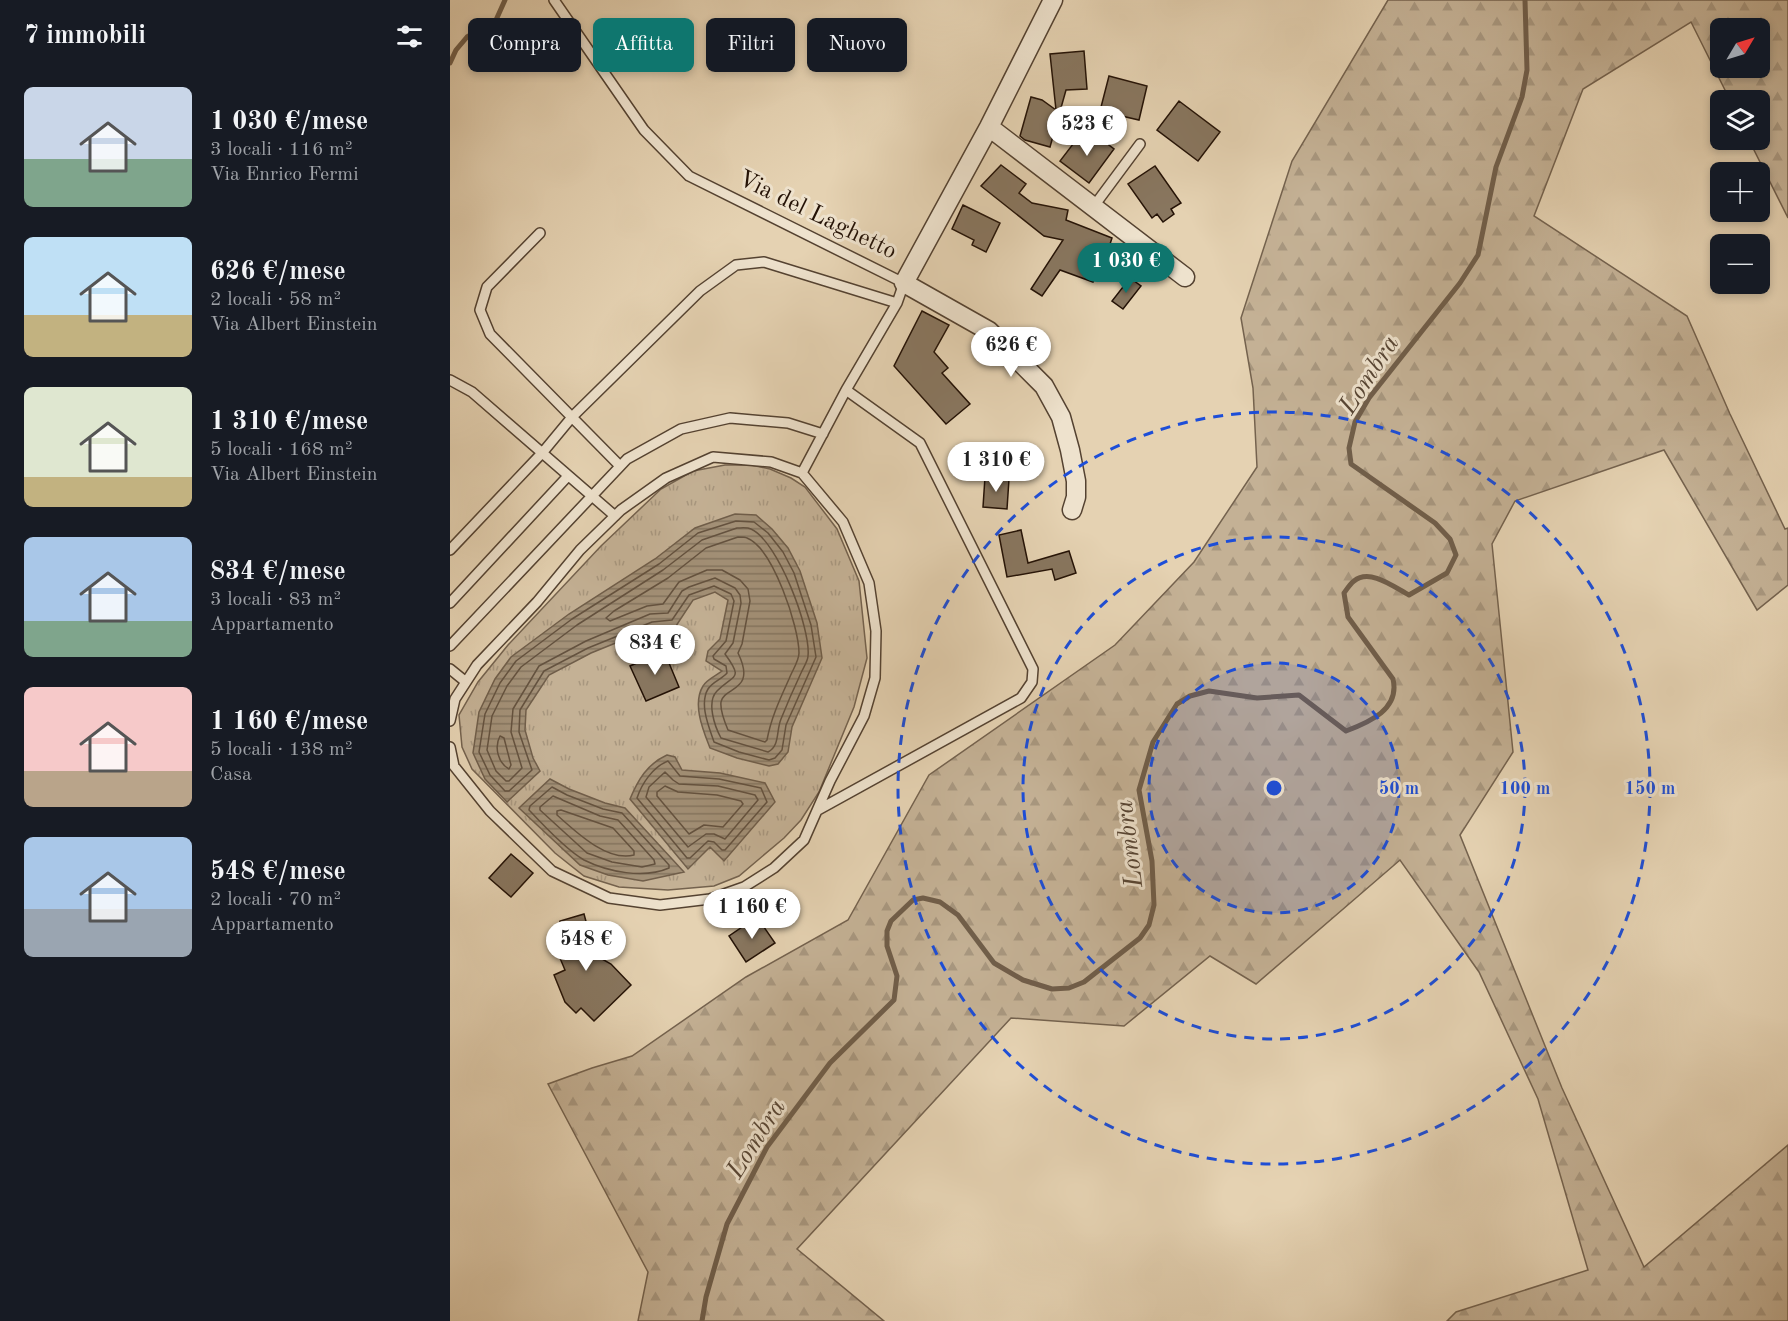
<!DOCTYPE html>
<html lang="it">
<meta charset="utf-8">
<style>
:root{--surface:#171b24;--page:#242831;--text:#f1f3f6;--muted:#9ea1a6;--accent:#0f766e}
body{margin:0;font-family:"Old Standard TT",serif;background:var(--page);color:var(--text);height:100vh;display:flex;flex-direction:column;font-size:22px;white-space:nowrap}
*{box-sizing:border-box;margin:0}
p{font-size:20px;color:var(--muted)}
.icon{flex:none;width:33px;height:33px;fill:none;stroke:currentColor;stroke-width:2;stroke-linecap:round;stroke-linejoin:round}
.map{position:relative;flex:1;overflow:hidden}
.side{display:flex;flex-direction:column;background:var(--surface);width:450px}
.side>*{flex:none}
.top-card{position:absolute;left:18px;top:18px;width:570px;height:54px;display:flex;gap:12px}
.needle{width:39px;rotate:52deg}
.controls{position:absolute;left:1260px;top:18px;display:grid;gap:12px}
.controls a{display:grid;place-items:center;width:60px;height:60px;border-radius:9px;background:var(--surface);box-shadow:0 3px 9px #0003;font-size:30px}
.price{position:absolute;translate:-50% -51px;padding:0 14px;border-radius:21px;background:#fff;color:#222;font-size:20px;line-height:39px;filter:drop-shadow(0 2px 3px #0008)}
.price::after{content:'';position:absolute;left:50%;top:36px;width:18px;height:14px;margin-left:-9px;background:inherit;clip-path:polygon(0 0,100% 0,50% 100%)}
.price.active{background:var(--accent);color:#fff}
ul{padding:0;list-style:none}
li{display:flex;align-items:center;gap:18px;height:150px;padding:0 24px}
li span{display:grid;place-items:center;flex:none;width:168px;height:120px;border-radius:9px;color:#555}
li>.icon{margin-inline-start:auto}
span .icon{width:72px;height:72px;fill:#fffc;stroke-width:1}
li b{font-size:26px}
h2{display:flex;justify-content:space-between;align-items:center;height:72px;padding:0 24px;font-size:26px}
.pill{padding:0 21px;border-radius:9px;background:var(--surface);box-shadow:0 3px 9px #0003;font-size:21px;line-height:54px}
.pill.active{background:var(--accent);color:#fff}
main{display:flex;flex:1;min-height:0}
.map>svg:first-child{display:block}
.grass{fill:url(#grass-tufts);stroke:#74624e;stroke-width:1.5}
.forest{fill:url(#forest-firs);stroke:#74624e;stroke-width:1.5;fill-rule:evenodd}
.water{fill:url(#water-rules);stroke:#705e4a;stroke-width:1.5}
.lines{fill:none;stroke-linecap:round;stroke-linejoin:round}
.shore{stroke:#64523f;stroke-width:1.5}
.stream{stroke:#705e4a;stroke-width:5}
.building{fill:#88765f;stroke:#241206;stroke-width:1.5}
.lane-casing{stroke:#544231;stroke-width:12}
.street-casing{stroke:#544231;stroke-width:21}
.lane{stroke:#eee2cd;stroke-width:9}
.street{stroke:#eee2cd;stroke-width:18}
.ring{fill:none;stroke:#1d4ed8;stroke-width:3;stroke-dasharray:10 8}
.labels{text-anchor:middle;stroke-width:6;stroke-linejoin:round;paint-order:stroke}
.street-label{font-size:24px;fill:#241206;stroke:#eee2cd}
.water-label{font-size:26px;font-style:italic;fill:#574534;stroke:#eee2cd}
.centre{fill:#1d4ed8;stroke:#eee2cd;stroke-width:3}
.ring-label{font-size:18px;text-anchor:middle;font-weight:bold;fill:#1d4ed8;stroke:#eee2cd;stroke-width:6;stroke-linejoin:round;paint-order:stroke}
</style>
<main>
<section class="side">
<h2>7 immobili<svg class="icon" aria-label="filters" viewBox="0 0 24 24"><path d="M4 7h16M4 17h16"/><circle cx="9" cy="7" r="2"/><circle cx="15" cy="17" r="2"/></svg></h2>
<ul>
<li><span style="background:linear-gradient(#c9d6e8 60%,#7fa58c 0)"><svg class="icon" aria-label="home" viewBox="0 0 24 24"><path d="M3 11l9-7 9 7M6 9v11h12V9"/></svg></span><div><b>1 030 €/mese</b><p>3 locali · 116 m²</p><p>Via Enrico Fermi</p></div></li>
<li><span style="background:linear-gradient(#bfe0f5 65%,#c2b280 0)"><svg class="icon" aria-label="home" viewBox="0 0 24 24"><path d="M3 11l9-7 9 7M6 9v11h12V9"/></svg></span><div><b>626 €/mese</b><p>2 locali · 58 m²</p><p>Via Albert Einstein</p></div></li>
<li><span style="background:linear-gradient(#dfe7d0 75%,#c2b280 0)"><svg class="icon" aria-label="home" viewBox="0 0 24 24"><path d="M3 11l9-7 9 7M6 9v11h12V9"/></svg></span><div><b>1 310 €/mese</b><p>5 locali · 168 m²</p><p>Via Albert Einstein</p></div></li>
<li><span style="background:linear-gradient(#a9c7e8 70%,#7fa58c 0)"><svg class="icon" aria-label="home" viewBox="0 0 24 24"><path d="M3 11l9-7 9 7M6 9v11h12V9"/></svg></span><div><b>834 €/mese</b><p>3 locali · 83 m²</p><p>Appartamento</p></div></li>
<li><span style="background:linear-gradient(#f6c9c9 70%,#b9a48a 0)"><svg class="icon" aria-label="home" viewBox="0 0 24 24"><path d="M3 11l9-7 9 7M6 9v11h12V9"/></svg></span><div><b>1 160 €/mese</b><p>5 locali · 138 m²</p><p>Casa</p></div></li>
<li><span style="background:linear-gradient(#a9c7e8 60%,#9aa5b1 0)"><svg class="icon" aria-label="home" viewBox="0 0 24 24"><path d="M3 11l9-7 9 7M6 9v11h12V9"/></svg></span><div><b>548 €/mese</b><p>2 locali · 70 m²</p><p>Appartamento</p></div></li>
</ul>
</section>
<div class="map">
<svg width="1338" height="1321" viewBox="0 0 1338 1321">
<defs>
<pattern id="grass-tufts" width="24" height="20" patternUnits="userSpaceOnUse" patternTransform="scale(1.5)"><rect width="24" height="20" fill="#c4b195"/><path d="M3 7l-1-3M5 7V3M7 7l1-3M15 17l-1-3M17 17v-4M19 17l1-3" fill="none" stroke="#a8977f"/></pattern>
<pattern id="forest-firs" width="22" height="20" patternUnits="userSpaceOnUse" patternTransform="scale(1.5)"><rect width="22" height="20" fill="#c4b195"/><path d="M5 1l3.5 6h-7zM16 11l3.5 6h-7z" fill="#a8977f"/></pattern>
<pattern id="water-rules" width="6" height="5" patternUnits="userSpaceOnUse" patternTransform="scale(1.5)"><rect width="6" height="5" fill="#a39178"/><path d="M0 2.5h6" fill="none" stroke="#857560"/></pattern>
</defs>
<rect width="100%" height="100%" fill="#e5d2b2"/>
<filter id="stains"><feTurbulence type="fractalNoise" baseFrequency=".00333" numOctaves="4"/><feColorMatrix values="0 0 0 0 .2 0 0 0 0 .09 0 0 0 0 .02 0 0 0 .5 -.17"/></filter>
<radialGradient id="worn" r=".72"><stop offset=".6" stop-color="#630" stop-opacity="0"/><stop offset="1" stop-color="#630" stop-opacity=".3"/></radialGradient>
<path class="grass" d="M 275,465 L 301,465 L 320,469 L 341,478 L 355,487 L 387,529 L 409,581 L 417,658 L 404,707 L 369,792 L 351,820 L 334,838 L 289,876 L 264,886 L 218,890 L 169,887 L 134,876 L 105,853 L 22,769 L 12,747 L 9,715 L 28,682 L 58,645 L 151,546 L 211,489 L 243,471 Z"/>
<path class="forest" d="M 938,0 L 1338,0 L 1338,218 L 1299,140 L 1310,140 L 1310,100 L 1280,100 L 1241,22 L 1133,89 L 1084,216 L 1237,316 L 1280,414 L 1335,529 L 1338,528 L 1338,585 L 1307,610 L 1214,450 L 1065,501 L 1042,544 L 1063,752 L 1010,835 L 1112,1088 L 1194,1267 L 1338,1145 L 1338,1321 L 997,1321 L 1006,1312 L 1138,1270 L 1088,1099 L 1029,972 L 950,860 L 806,984 L 760,956 L 674,1026 L 561,1018 L 347,1249 L 434,1321 L 188,1321 L 198,1272 L 98,1084 L 142,1068 L 182,1056 L 296,977 L 398,920 L 479,775 L 665,645 L 744,562 L 807,467 L 803,388 L 791,318 L 842,161 ZM 1270,28 L 1310,28 L 1310,68 L 1270,68 Z"/>
<path class="water" d="M 285,514 L 306,515 L 322,529 L 338,548 L 350,571 L 367,623 L 372,658 L 342,727 L 338,752 L 328,764 L 319,766 L 287,758 L 260,748 C 253,730 242,704 253,686 C 256,680 267,675 272,671 L 256,661 L 258,651 L 270,639 L 278,600 L 265,592 L 243,600 L 226,626 L 205,627 L 141,653 L 99,675 L 76,710 L 75,730 L 83,758 L 90,771 L 57,802 L 35,779 L 23,753 L 29,712 L 45,679 L 61,657 L 119,614 L 205,559 L 245,528 Z
M 217,755 L 225,757 L 232,770 L 270,773 L 315,783 L 325,802 L 274,861 L 260,847 L 238,869 L 180,799 C 188,780 197,764 217,755 Z
M 100,779 L 119,789 L 155,803 L 175,808 L 234,872 L 193,881 L 158,875 L 130,865 L 69,808 Z"/>
<g class="lines">
<path class="shore" d="M 286,521 L 304,522 L 318,533 L 333,552 L 344,573 L 361,625 L 366,657 L 336,725 L 332,750 L 325,758 L 319,760 L 289,752 L 264,742 C 259,727 249,704 258,689 C 262,682 272,679 277,673 L 276,666 L 264,659 L 263,656 L 276,641 L 284,601 L 281,594 L 264,586 L 239,595 L 222,620 L 202,622 L 138,648 L 94,671 L 70,710 L 69,732 L 82,770 L 59,791 L 55,791 L 40,775 L 29,752 L 35,714 L 50,683 L 66,661 L 122,619 L 209,564 L 248,533 Z
M 287,528 C 291,528 297,527 301,529 C 328,541 361,629 358,656 C 358,661 353,668 351,673 C 344,688 337,704 331,719 C 326,731 330,746 318,752 L 271,738 C 265,727 256,702 267,691 C 284,674 294,680 275,654 L 283,643 L 291,603 L 290,595 L 285,588 L 265,578 L 239,587 L 232,591 L 218,613 L 200,614 L 136,641 L 89,666 L 63,709 L 61,732 L 72,768 L 59,781 L 56,781 L 46,771 L 37,750 L 42,716 L 57,686 L 71,667 L 127,625 L 213,570 L 252,540 Z
M 288,537 C 290,537 296,537 297,538 C 323,548 349,627 349,653 C 349,661 342,671 339,679 C 330,699 321,718 317,740 L 315,742 L 278,730 C 275,723 270,710 271,702 C 274,686 307,692 288,653 L 292,644 L 300,601 L 298,589 L 290,580 L 272,570 L 257,570 L 229,582 L 213,604 L 197,606 L 160,621 L 156,618 L 164,611 L 218,578 L 256,548 Z
M 50,736 L 54,738 L 61,765 L 59,769 C 48,763 44,747 50,736 Z
M 218,761 L 230,776 L 269,779 L 311,788 L 317,802 L 275,850 L 272,850 L 264,842 L 258,841 L 240,858 L 237,858 L 187,798 C 192,783 203,767 218,761 Z
M 215,772 L 223,780 L 229,784 L 268,786 L 305,795 L 308,800 L 275,839 L 264,834 L 256,834 L 238,847 L 196,797 L 199,787 Z
M 215,786 L 228,792 L 267,795 L 291,801 L 293,804 L 273,827 L 254,825 L 239,834 L 207,796 L 207,792 Z
M 102,787 L 117,795 L 153,809 L 172,813 L 219,865 L 219,868 C 194,879 158,872 134,860 C 116,850 93,825 79,810 L 80,806 Z
M 103,796 L 150,816 L 168,820 L 204,860 L 205,864 L 192,867 L 162,862 L 137,853 L 90,810 L 90,807 Z
M 111,810 L 163,828 L 184,851 L 184,855 C 157,862 126,832 107,815 L 107,811 Z"/>
<path class="stream" d="M 0,63 L 6,50 L 17,37 L 46,20 L 55,0
M 252,1321 L 256,1297 L 277,1224 L 317,1147 L 380,1063 L 444,1000 L 447,976 L 437,946 L 437,931 L 441,921 L 463,900 L 473,898 L 490,902 L 508,915 L 544,963 L 573,980 L 602,989 L 619,988 L 634,982 L 690,938 L 699,925 L 704,905 L 702,861 L 689,790 L 703,742 L 727,704 L 740,696 L 759,691 L 807,698 L 849,695 L 896,731 C 920,722 950,709 943,679 L 898,617 L 894,593 C 897,589 900,584 904,581 C 920,568 944,587 959,595 L 997,573 L 1006,555 L 1000,539 L 985,523 L 901,464 L 899,448 L 905,422 L 919,398 L 1010,283 L 1028,255 L 1046,167 L 1072,97 L 1077,70 L 1075,0"/>
</g>
<path class="building" d="M 634,51 L 637,89 L 616,90 L 600,147 L 575,140 L 570,136 L 581,97 L 592,100 L 606,110 L 600,54 Z
M 659,76 L 697,86 L 689,120 L 650,111 Z
M 729,101 L 770,132 L 748,161 L 707,130 Z
M 633,131 L 641,138 L 642,145 L 643,139 L 648,143 L 651,139 L 664,149 L 639,183 L 610,161 Z
M 551,165 L 576,184 L 569,193 L 582,203 L 618,210 L 616,220 L 662,238 L 649,278 L 645,278 L 643,282 L 610,270 L 592,296 L 581,289 L 613,240 L 594,236 L 531,186 Z
M 705,166 L 731,203 L 721,209 L 724,214 L 713,222 L 707,214 L 702,218 L 678,184 Z
M 513,205 L 550,223 L 536,252 L 522,245 L 524,240 L 502,229 Z
M 680,278 L 691,286 L 673,309 L 662,301 Z
M 472,311 L 499,325 L 484,352 L 498,368 L 492,373 L 520,404 L 496,424 L 444,366 Z
M 535,477 L 559,479 L 557,509 L 533,507 Z
M 571,530 L 578,563 L 619,551 L 626,573 L 605,580 L 602,569 L 557,577 L 549,535 Z
M 214,651 L 229,687 L 196,701 L 180,666 Z
M 61,854 L 83,873 L 61,897 L 39,878 Z
M 134,914 L 145,955 L 161,964 L 181,985 L 144,1021 L 131,1008 L 126,1013 L 115,1002 L 104,975 L 115,970 L 107,951 L 114,948 L 108,933 L 110,921 Z
M 307,917 L 325,943 L 296,962 L 279,936 Z"/>
<g class="lines">
<defs>
<path id="lane" d="M 104,0 L 194,130 L 239,176 L 454,283 L 447,303 L 396,390 L 352,473
M 644,206 L 690,144
M 90,233 L 37,287 L 30,310 L 40,334 L 170,466
M 0,380 L 22,392 L 165,516
M 0,550 L 93,452 L 122,417 L 250,291 L 286,265 L 314,262 L 447,303
M 0,603 L 118,476
M 0,646 L 177,459 L 231,429 L 280,418 L 338,423 L 373,434
M 0,669 L 16,682
M 0,721 L 5,699 L 27,665 L 87,602 L 130,550 L 171,510 L 216,478 L 263,457 L 321,462 L 352,473 L 393,522 L 419,583 L 426,631 L 425,678 L 414,716 L 380,781 L 354,840 L 324,868 L 294,887 L 260,899 L 210,905 L 159,898 L 102,871 L 40,811 L 4,766 L 0,747
M 368,810 L 571,698 L 582,682 L 583,669 L 470,443 L 396,390"/>
<path id="street" d="M 603,0 L 539,127 L 454,283 L 539,331 L 594,386 L 611,417 L 620,450 L 626,481 L 626,497 L 622,510
M 539,127 L 735,277"/>
</defs>
<use href="#lane" class="lane-casing"/>
<use href="#street" class="street-casing"/>
<use href="#lane" class="lane"/>
<use href="#street" class="street"/>
</g>
<circle cx="824" cy="788" r="125" fill="#1d4ed8" fill-opacity=".12"/>
<g class="ring">
<circle cx="824" cy="788" r="125"/>
<circle cx="824" cy="788" r="251"/>
<circle cx="824" cy="788" r="376"/>
</g>
<g class="labels">
<g class="street-label">
<text transform="translate(368 214) rotate(26)" y="8">Via del Laghetto</text>
</g>
<g class="water-label">
<text transform="translate(918 374) rotate(-57)" y="9">Lombra</text>
<text transform="translate(678 844) rotate(-97)" y="9">Lombra</text>
<text transform="translate(305 1138) rotate(-58)" y="9">Lombra</text>
</g>
</g>
<circle cx="824" cy="788" r="9" class="centre"/>
<g class="ring-label">
<text x="949" y="794">50 m</text>
<text x="1075" y="794">100 m</text>
<text x="1200" y="794">150 m</text>
</g>
<rect width="100%" height="100%" filter="url(#stains)"/>
<rect width="100%" height="100%" fill="url(#worn)"/>
</svg>
<div class="controls">
<a><svg class="needle" viewBox="-14 -14 28 28"><path d="M0-13l5 13h-10z" fill="#e53935"/><path d="M0 13l5-13h-10z" fill="#9ea1a6"/></svg></a>
<a><svg class="icon" aria-label="layers" viewBox="0 0 24 24"><path d="M12 4l9 5-9 5-9-5zM3 14l9 5 9-5"/></svg></a>
<a>+</a>
<a>−</a>
</div>
<b class="price" style="left:637px;top:157px">523 €</b>
<b class="price active" style="left:676px;top:294px">1 030 €</b>
<b class="price" style="left:561px;top:378px">626 €</b>
<b class="price" style="left:546px;top:493px">1 310 €</b>
<b class="price" style="left:205px;top:676px">834 €</b>
<b class="price" style="left:302px;top:940px">1 160 €</b>
<b class="price" style="left:136px;top:972px">548 €</b>
<div class="top-card">
<a class="pill">Compra</a>
<a class="pill active">Affitta</a>
<a class="pill">Filtri</a>
<a class="pill">Nuovo</a>
</div>
</div>
</main>
